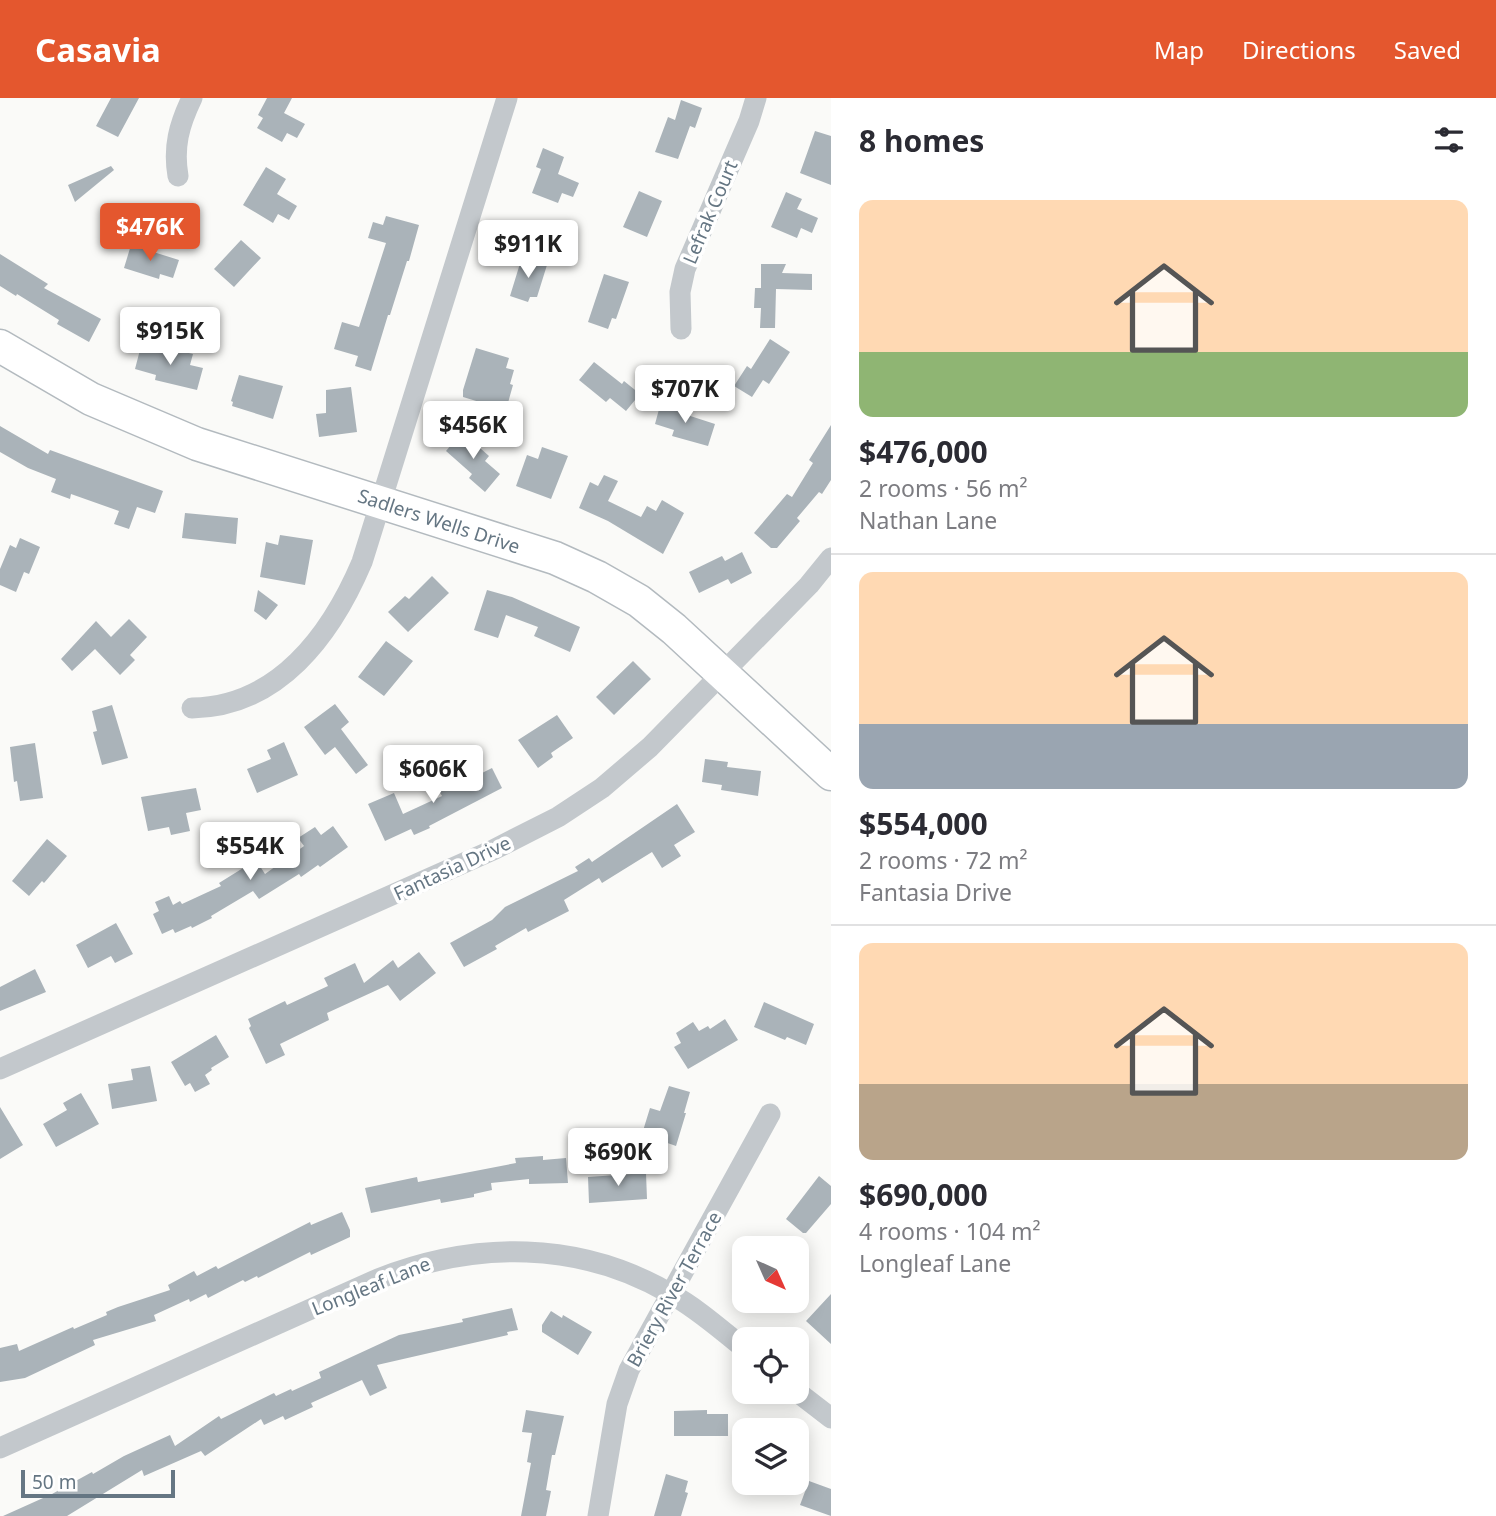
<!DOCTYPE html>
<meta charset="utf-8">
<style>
:root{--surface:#fff;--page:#f7f7f7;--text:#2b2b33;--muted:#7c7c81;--line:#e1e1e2;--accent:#e4572e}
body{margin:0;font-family:"Noto Sans",sans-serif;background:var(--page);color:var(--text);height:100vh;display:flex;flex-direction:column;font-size:26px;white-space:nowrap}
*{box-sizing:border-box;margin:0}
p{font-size:23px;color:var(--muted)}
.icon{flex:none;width:38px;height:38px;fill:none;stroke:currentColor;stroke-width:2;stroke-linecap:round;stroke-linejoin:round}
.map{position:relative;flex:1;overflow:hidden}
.sheet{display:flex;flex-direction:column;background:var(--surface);width:665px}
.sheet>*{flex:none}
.needle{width:46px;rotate:135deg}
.controls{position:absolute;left:732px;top:1138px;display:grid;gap:14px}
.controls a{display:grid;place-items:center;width:77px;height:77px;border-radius:14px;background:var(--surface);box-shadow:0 4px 18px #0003;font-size:35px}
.scale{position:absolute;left:21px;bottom:18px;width:154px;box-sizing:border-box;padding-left:7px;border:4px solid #657683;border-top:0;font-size:19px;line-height:24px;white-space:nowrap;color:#657683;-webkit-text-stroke:5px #fff;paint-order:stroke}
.price{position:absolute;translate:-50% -60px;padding:0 16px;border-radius:7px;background:#fff;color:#222;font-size:23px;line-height:46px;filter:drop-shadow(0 2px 4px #0008)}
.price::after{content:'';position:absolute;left:50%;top:42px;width:21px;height:16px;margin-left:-10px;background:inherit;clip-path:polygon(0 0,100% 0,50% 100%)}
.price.current{background:var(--accent);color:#fff}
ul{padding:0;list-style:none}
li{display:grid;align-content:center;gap:14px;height:371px;padding:0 28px}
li+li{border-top:2px solid var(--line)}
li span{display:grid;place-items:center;height:217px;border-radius:14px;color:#555}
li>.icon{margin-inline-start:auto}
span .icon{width:126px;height:126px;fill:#fffc;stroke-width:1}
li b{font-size:30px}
h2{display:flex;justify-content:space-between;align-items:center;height:84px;padding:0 28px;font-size:30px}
header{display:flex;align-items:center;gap:42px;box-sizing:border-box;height:98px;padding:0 35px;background:var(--accent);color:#fff}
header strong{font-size:33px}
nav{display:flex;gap:38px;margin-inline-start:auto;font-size:24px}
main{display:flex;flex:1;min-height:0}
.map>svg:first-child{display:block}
.building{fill:#aab3b9}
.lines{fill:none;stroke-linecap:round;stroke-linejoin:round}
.secondary-casing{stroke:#b3babf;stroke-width:35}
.street{stroke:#c3c8cc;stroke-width:21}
.secondary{stroke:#fff;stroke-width:32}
.labels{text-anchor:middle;stroke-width:7;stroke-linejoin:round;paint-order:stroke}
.street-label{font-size:19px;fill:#657683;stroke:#fff}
</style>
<header>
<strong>Casavia</strong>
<nav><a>Map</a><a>Directions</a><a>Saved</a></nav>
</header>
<main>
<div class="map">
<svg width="831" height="1418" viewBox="0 0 831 1418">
<rect width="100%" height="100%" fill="#fafaf8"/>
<path class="building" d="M 111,0 L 139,0 L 118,39 L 96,28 Z
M 267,0 L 292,0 L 284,15 L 305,26 L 297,40 L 287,35 L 282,44 L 257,30 L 263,20 L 258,17 Z
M 681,2 L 702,10 L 695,30 L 690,28 L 678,61 L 655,54 L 668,19 L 675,22 Z
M 815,33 L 831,38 L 831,87 L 800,75 Z
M 543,50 L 564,59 L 558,76 L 579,85 L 573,99 L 562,95 L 558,105 L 532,95 L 541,71 L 536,69 Z
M 111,68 L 114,72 L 75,104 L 68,87 Z
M 266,69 L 286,81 L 277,96 L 297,108 L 289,122 L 278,116 L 273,125 L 243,107 Z
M 639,93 L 662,103 L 647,139 L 623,129 Z
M 786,94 L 802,101 L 797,111 L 818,120 L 812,135 L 801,130 L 797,140 L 771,129 Z
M 386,118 L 419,127 L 409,163 L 407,163 L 390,217 L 388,217 L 371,273 L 355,268 L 358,258 L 334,251 L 342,224 L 359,229 L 386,145 L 368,140 L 373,124 L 383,127 Z
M 241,142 L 261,160 L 234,189 L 214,171 Z
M 131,147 L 179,162 L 173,180 L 160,176 L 159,181 L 124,170 Z
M 0,156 L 48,186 L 44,190 L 101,221 L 89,244 L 57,226 L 59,222 L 17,196 L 16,198 L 0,188 Z
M 522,159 L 547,167 L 537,199 L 530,199 L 528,204 L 510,198 Z
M 761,166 L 786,166 L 782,175 L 812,176 L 812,192 L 776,191 L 775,230 L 760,230 L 761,210 L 754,210 L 755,190 L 761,190 Z
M 604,176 L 629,184 L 616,221 L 612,220 L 608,231 L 588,224 Z
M 770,241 L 790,254 L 769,286 L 763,282 L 752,299 L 734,288 L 747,268 L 751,271 Z
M 141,248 L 167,254 L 168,250 L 193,256 L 190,267 L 203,270 L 197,292 L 155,282 L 156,277 L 135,271 Z
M 476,250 L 509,260 L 506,270 L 514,272 L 510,286 L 513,287 L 506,312 L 463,299 L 463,292 Z
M 594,264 L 622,286 L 624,283 L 640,296 L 626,313 L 610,300 L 606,304 L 579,282 Z
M 239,277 L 283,288 L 273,321 L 232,308 L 233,304 L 231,303 Z
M 351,289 L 357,334 L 319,339 L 316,316 L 326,315 L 326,292 Z
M 661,304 L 682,311 L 681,315 L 715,326 L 708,348 L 672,338 L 674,332 L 655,326 Z
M 831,327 L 831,382 L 822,396 L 819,394 L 797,420 L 800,423 L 777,450 L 771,450 L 754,435 L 787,396 L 792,399 L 813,365 L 809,362 Z
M 0,328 L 48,356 L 50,352 L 163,393 L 155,415 L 137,409 L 129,431 L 114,426 L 119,413 L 71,396 L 70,401 L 51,394 L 56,381 L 28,370 L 0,354 Z
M 462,334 L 489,358 L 485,363 L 500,376 L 485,394 L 469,380 L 472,376 L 446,353 Z
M 542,349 L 568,358 L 551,401 L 516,388 L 527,357 L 538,361 Z
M 604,377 L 618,383 L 608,403 L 641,419 L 647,408 L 656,413 L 662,402 L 684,415 L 663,456 L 608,423 L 579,410 L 590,384 L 598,388 Z
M 185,415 L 238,420 L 236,446 L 182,440 Z
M 280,437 L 313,442 L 305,487 L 260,479 L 266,444 L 278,447 Z
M 20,440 L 40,449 L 29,476 L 24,474 L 16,494 L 0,487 L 0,471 L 10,447 L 16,450 Z
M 742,454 L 752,475 L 731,486 L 728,481 L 699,495 L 689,474 L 722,458 L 725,463 Z
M 432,478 L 449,495 L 408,534 L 388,514 L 405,498 L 409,501 Z
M 258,492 L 278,507 L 266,522 L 254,513 Z
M 487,492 L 512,499 L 580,529 L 570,554 L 534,538 L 538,529 L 506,517 L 498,540 L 474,532 Z
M 129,521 L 147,539 L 130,557 L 135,562 L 120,577 L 95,551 L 72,573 L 61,561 L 96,523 L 111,539 Z
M 386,543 L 413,563 L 384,598 L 358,579 Z
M 633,563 L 651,581 L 614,617 L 596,599 Z
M 335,606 L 349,624 L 341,631 L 368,667 L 356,676 L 335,649 L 325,657 L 304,629 Z
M 112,607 L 128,660 L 102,667 L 93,634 L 97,633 L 92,613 Z
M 557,617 L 573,640 L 551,655 L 553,659 L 538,670 L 518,642 Z
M 284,644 L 298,677 L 257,695 L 247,671 L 271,661 L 267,652 Z
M 35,645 L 43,700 L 20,703 L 17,683 L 14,684 L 10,649 Z
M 705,661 L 728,664 L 727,669 L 761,673 L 758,698 L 721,692 L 722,687 L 702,684 Z
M 492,670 L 502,690 L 429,728 L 430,730 L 414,737 L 411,731 L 385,743 L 368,706 L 394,695 L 403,716 L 442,698 L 438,691 L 472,674 L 474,679 Z
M 196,690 L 201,712 L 186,715 L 190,733 L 171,737 L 169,729 L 148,733 L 141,699 Z
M 677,706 L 695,734 L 674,747 L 681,758 L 662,770 L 652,754 L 602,785 L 599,780 L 564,802 L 569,813 L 528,834 L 526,830 L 495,848 L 497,851 L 464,869 L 450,845 L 492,822 L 505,809 L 578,773 L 575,769 L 589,760 L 592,764 Z
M 333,728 L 348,749 L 320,769 L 318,767 L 301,779 L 299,776 L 259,801 L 253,793 L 211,818 L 212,820 L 192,830 L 191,828 L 175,835 L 173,831 L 162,836 L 153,816 L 159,813 L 155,804 L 169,798 L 173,807 L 180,803 L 182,806 L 221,788 L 219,785 L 256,762 L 265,776 L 304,748 L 298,740 L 315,729 L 321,737 Z
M 47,741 L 67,758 L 44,785 L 42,783 L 29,798 L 12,783 Z
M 116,825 L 133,856 L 115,865 L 111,858 L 88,870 L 76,847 Z
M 419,854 L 436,875 L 400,903 L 388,887 L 327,915 L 329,922 L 280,946 L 285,957 L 266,966 L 249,930 L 251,928 L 248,921 L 285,903 L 287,907 L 328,888 L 324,880 L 355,865 L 364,885 L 393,862 L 398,870 Z
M 35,871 L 46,894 L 0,913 L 0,889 Z
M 764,904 L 814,926 L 806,947 L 787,939 L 785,942 L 754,929 Z
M 725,921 L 738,942 L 688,971 L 674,949 L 681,945 L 676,935 L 693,924 L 699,933 L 708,928 L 710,931 Z
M 216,937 L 229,959 L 211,970 L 212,972 L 205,977 L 210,986 L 195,994 L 190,985 L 185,988 L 171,964 Z
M 150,968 L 157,1003 L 112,1011 L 108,986 L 133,982 L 131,971 Z
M 669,988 L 690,994 L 684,1015 L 686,1015 L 676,1048 L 642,1036 L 650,1010 L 660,1013 Z
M 81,995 L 99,1026 L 56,1049 L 43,1026 L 67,1012 L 63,1005 Z
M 0,1009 L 23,1047 L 0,1061 Z
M 543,1058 L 543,1062 L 566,1060 L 568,1085 L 529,1086 L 529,1081 L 491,1085 L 492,1092 L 474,1096 L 474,1099 L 441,1105 L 440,1101 L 371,1115 L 365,1090 L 417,1079 L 418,1084 L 516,1065 L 515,1060 Z
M 646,1075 L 647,1101 L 589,1105 L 588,1079 Z
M 819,1078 L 831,1088 L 831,1106 L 806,1135 L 803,1135 L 786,1121 Z
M 342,1114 L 350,1132 L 350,1139 L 311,1157 L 310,1154 L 258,1180 L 257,1178 L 245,1184 L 243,1182 L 208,1200 L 206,1196 L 190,1204 L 189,1201 L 154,1217 L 156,1223 L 93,1242 L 95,1247 L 25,1280 L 0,1284 L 0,1250 L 17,1246 L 19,1253 L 73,1229 L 74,1231 L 107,1217 L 106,1214 L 118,1209 L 170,1192 L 168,1187 L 194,1173 L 197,1178 L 216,1168 L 218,1171 L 310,1124 L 311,1127 Z
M 831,1196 L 831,1246 L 806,1223 Z
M 512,1210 L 518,1232 L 507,1234 L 508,1237 L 377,1267 L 387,1290 L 370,1298 L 362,1282 L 311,1305 L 313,1309 L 285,1322 L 283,1318 L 264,1327 L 261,1321 L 205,1358 L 201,1353 L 144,1378 L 142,1372 L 67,1418 L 3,1418 L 52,1396 L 92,1374 L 93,1376 L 124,1358 L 170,1337 L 175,1348 L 219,1318 L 221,1321 L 274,1295 L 276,1298 L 291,1291 L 292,1293 L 321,1280 L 319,1274 L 399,1237 L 463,1224 L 462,1221 Z
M 551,1213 L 562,1220 L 563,1217 L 592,1234 L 578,1257 L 542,1234 L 542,1227 Z
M 526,1312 L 564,1318 L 555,1357 L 552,1357 L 546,1392 L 551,1393 L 546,1418 L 521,1418 L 531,1365 L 527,1364 L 532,1335 L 522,1334 Z
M 707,1312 L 707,1316 L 728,1316 L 728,1338 L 674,1338 L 674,1313 Z
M 666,1376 L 688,1383 L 685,1394 L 688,1395 L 681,1418 L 654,1418 Z
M 809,1383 L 831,1391 L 831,1418 L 800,1407 Z"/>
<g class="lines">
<defs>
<path id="secondary" d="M 0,248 L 91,301 L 197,346 L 555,460 L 597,479 L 639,503 L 674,531 L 831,676"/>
</defs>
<use href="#secondary" class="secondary-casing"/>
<path class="street" d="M 178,78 C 173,49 179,27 192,0
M 681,231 L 680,194 L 685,171 L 749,23 L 756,0
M 192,610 C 278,609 331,537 362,464 L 507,0
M 0,971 L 493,752 L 558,719 L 602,690 L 650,649 L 809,487 L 831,460
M 796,1293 L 831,1320
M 0,1350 L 378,1181 C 475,1143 579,1142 671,1196 C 698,1211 720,1231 744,1250
M 598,1418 L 617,1306 L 629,1272 L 770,1016"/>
<use href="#secondary" class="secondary"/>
</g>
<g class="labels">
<g class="street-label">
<text transform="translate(710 114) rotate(-67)" y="7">Lefrak Court</text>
<text transform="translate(439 423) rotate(18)" y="7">Sadlers Wells Drive</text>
<text transform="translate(452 770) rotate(-25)" y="7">Fantasia Drive</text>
<text transform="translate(371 1188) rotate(-22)" y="7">Longleaf Lane</text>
<text transform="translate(674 1191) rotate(-61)" y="7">Briery River Terrace</text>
</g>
</g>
</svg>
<div class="controls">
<a><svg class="needle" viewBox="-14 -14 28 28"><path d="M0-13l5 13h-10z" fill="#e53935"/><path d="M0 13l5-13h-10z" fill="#7c7c81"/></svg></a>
<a><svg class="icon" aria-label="locate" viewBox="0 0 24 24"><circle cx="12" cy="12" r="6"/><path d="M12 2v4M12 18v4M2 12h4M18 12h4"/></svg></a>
<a><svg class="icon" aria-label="layers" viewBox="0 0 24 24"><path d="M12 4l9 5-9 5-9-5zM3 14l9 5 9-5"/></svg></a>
</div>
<div class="scale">50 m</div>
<b class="price current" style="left:150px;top:165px">$476K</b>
<b class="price" style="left:528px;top:182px">$911K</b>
<b class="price" style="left:170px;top:269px">$915K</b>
<b class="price" style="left:685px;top:327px">$707K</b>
<b class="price" style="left:473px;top:363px">$456K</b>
<b class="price" style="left:433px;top:707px">$606K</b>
<b class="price" style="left:250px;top:784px">$554K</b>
<b class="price" style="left:618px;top:1090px">$690K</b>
</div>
<section class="sheet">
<h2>8 homes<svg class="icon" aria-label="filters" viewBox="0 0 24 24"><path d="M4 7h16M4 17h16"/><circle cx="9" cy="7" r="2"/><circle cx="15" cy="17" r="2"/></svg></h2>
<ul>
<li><span style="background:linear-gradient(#ffd9b3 70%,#8fb573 0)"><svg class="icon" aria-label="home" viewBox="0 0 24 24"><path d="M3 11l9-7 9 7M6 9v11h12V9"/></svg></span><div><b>$476,000</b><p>2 rooms · 56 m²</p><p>Nathan Lane</p></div></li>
<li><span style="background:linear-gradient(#ffd9b3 70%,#9aa5b1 0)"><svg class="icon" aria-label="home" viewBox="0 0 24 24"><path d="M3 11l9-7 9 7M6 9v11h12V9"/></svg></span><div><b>$554,000</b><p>2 rooms · 72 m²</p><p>Fantasia Drive</p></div></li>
<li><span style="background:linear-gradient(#ffd9b3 65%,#b9a48a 0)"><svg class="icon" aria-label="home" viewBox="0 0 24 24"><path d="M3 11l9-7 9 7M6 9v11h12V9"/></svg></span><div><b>$690,000</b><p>4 rooms · 104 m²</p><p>Longleaf Lane</p></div></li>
</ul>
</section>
</main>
